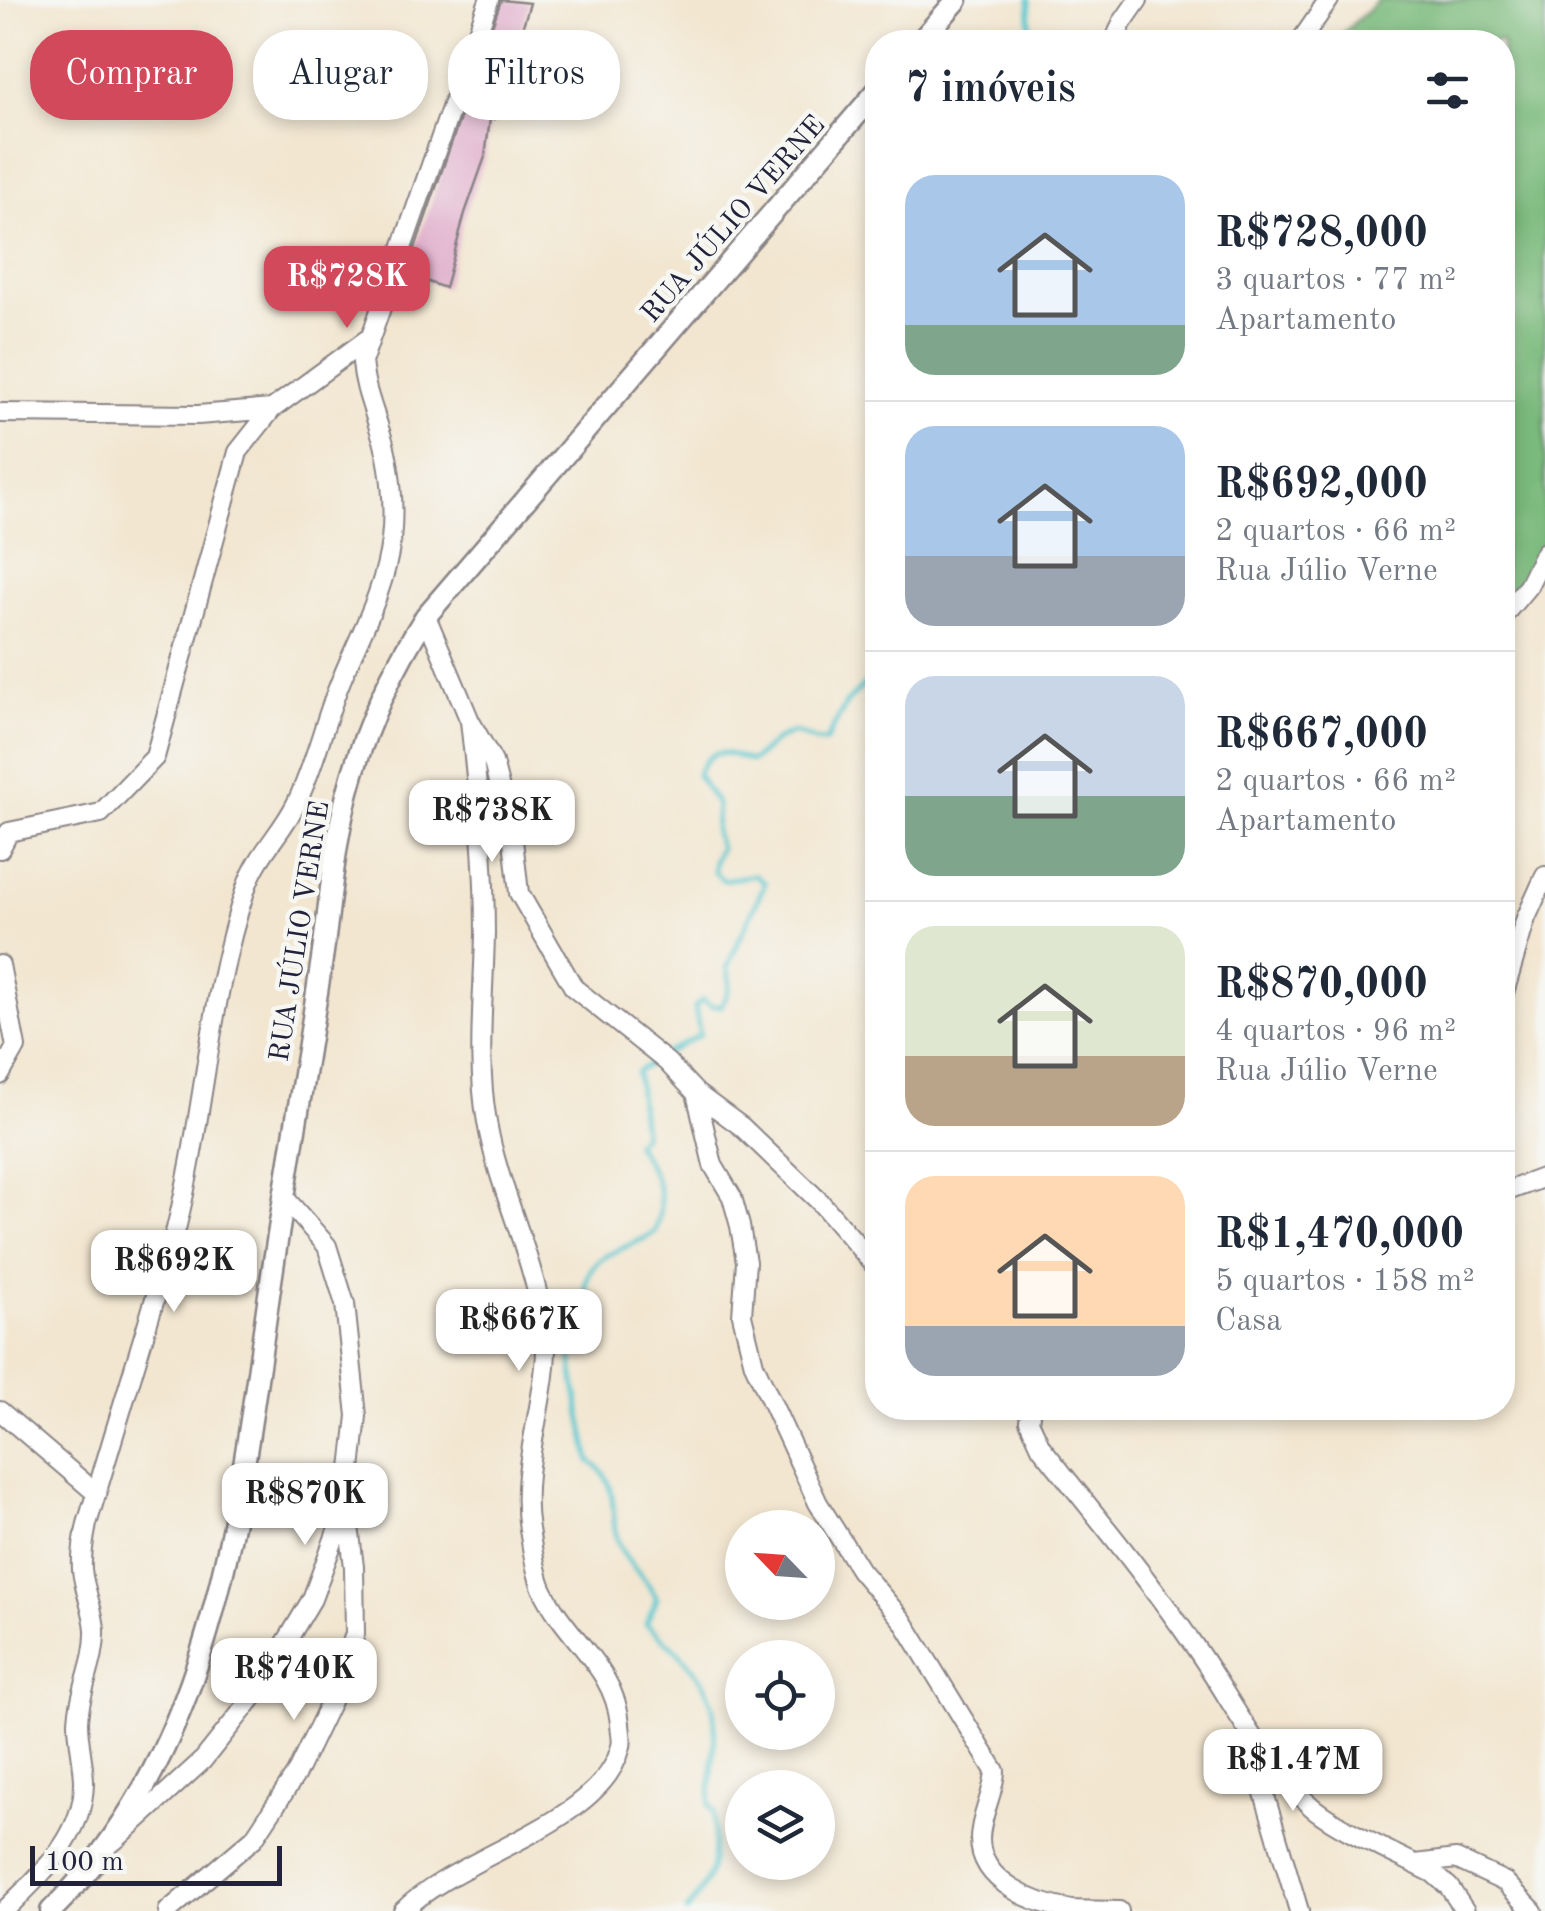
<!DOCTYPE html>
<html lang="pt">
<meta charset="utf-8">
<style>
:root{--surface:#fff;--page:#f2f2f3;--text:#1f2937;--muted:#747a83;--line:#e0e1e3;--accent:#d1495b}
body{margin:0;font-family:"Old Standard TT",serif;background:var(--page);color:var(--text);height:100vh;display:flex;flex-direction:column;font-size:38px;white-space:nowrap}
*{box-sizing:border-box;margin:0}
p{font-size:32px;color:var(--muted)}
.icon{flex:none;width:55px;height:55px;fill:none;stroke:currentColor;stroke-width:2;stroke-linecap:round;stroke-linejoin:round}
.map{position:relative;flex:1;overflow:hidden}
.panel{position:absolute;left:865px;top:30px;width:650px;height:1390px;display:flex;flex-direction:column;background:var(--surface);border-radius:40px;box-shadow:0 5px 15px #0003}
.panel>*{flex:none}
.hud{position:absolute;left:30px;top:30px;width:685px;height:90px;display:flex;gap:20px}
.needle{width:65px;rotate:295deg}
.controls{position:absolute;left:725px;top:1510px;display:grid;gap:20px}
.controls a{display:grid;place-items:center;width:110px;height:110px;border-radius:50%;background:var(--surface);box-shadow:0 5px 15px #0003;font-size:50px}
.scale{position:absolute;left:30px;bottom:25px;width:252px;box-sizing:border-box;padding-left:10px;border:5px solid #22223b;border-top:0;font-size:28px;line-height:35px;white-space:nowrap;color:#22223b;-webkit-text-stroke:8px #f6f6f2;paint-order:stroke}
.price{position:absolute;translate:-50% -85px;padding:0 22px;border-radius:20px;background:#fff;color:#222;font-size:32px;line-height:65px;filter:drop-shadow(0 2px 5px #0008)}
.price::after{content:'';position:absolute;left:50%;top:60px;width:30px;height:22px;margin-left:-15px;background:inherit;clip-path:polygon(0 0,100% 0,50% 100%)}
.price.selected{background:var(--accent);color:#fff}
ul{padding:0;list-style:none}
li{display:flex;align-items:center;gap:30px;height:250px;padding:0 40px}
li+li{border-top:2px solid var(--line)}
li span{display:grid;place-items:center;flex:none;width:280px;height:200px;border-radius:30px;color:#555}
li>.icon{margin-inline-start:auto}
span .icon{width:120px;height:120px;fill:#fffc;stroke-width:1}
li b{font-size:42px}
h2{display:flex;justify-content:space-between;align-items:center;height:120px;padding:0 40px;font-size:42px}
.pill{padding:0 35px;border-radius:40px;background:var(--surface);box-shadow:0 5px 15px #0003;font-size:35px;line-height:90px}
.pill.selected{background:var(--accent);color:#fff}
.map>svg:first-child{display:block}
.forest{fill:#7aba7b;stroke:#4e6e5b;stroke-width:2.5}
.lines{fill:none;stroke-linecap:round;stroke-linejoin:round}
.stream{stroke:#58c6ce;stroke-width:5}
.building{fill:#e1b0cd}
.minor-casing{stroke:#8a8486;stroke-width:22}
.major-casing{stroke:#8a8486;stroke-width:25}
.minor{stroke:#fff;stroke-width:18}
.major{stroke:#fff;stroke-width:20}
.labels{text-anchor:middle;stroke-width:9;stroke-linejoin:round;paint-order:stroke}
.street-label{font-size:28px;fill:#22223b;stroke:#f6f6f2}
</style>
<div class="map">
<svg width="1545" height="1911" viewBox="0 0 1545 1911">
<rect width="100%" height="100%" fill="#f6f6f2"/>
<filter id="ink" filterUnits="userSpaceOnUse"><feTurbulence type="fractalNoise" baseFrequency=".01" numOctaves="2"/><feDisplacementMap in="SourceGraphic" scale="20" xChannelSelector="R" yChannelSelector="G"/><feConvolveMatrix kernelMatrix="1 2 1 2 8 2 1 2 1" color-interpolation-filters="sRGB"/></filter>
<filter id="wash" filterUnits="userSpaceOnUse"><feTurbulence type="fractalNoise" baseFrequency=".0048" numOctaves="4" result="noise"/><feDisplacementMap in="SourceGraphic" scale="40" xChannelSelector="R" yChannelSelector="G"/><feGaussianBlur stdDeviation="2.25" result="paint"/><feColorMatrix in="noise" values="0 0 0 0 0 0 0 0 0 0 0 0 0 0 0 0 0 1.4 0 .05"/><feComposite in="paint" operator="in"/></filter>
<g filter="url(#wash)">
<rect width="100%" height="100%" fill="#f2e6d0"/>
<path class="forest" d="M 1379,0 L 1545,0 L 1545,552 L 1503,617 L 1502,42 L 1333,42 Z"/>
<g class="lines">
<path class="stream" d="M 1029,0 L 1030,26 L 1035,42
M 664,1054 L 700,1035 L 695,1007 L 702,1000 L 712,1006 L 721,1006 C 730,991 732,983 727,967 L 765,883 L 755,875 L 723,880 L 714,872 L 714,861 L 720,847 L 715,832 L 717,804 L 697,775 C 713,744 722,752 751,761 C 768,750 771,739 794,732 L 817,741 L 826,741 L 847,702 L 868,681 L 875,686 L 878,693
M 655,1060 L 637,1072 L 643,1134 L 635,1143 C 655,1175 668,1193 655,1232 C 627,1252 582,1251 586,1295 L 575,1297 C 563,1357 580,1403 590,1461 C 624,1483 606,1514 620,1547 C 629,1567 648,1578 657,1599 L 646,1624 C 730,1693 717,1705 709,1806 L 714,1810 C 714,1859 718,1870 687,1911"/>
</g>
<g id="blocks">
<path class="building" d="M 501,0 L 530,3 L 516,48 L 512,47 L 495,89 L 503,91 L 495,119 L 490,118 L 485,157 L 465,213 L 445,288 L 406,274 Z"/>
</g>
</g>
<g filter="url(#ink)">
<use href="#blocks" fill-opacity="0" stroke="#8a8486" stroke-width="2.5"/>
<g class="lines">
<defs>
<path id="minor" d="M 1114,42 L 1122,23 L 1138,0
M 1300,42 L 1329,0
M 0,413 L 198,415 L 272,409
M 426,616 L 470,721 L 493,762 L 513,840 L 519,893 L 574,988 L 667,1062 L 696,1093 L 742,1127 L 820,1202 L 878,1269
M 1502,617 L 1528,586 L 1545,552
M 0,849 L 9,832 L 101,813 L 155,757 L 238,452 L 272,409 L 369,338
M 0,965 L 16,1047 L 0,1075
M 1502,1000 L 1526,918 L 1545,876
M 696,1093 L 713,1165 L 732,1197 L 740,1226 L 746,1262 L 742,1315 L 754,1364 L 818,1503 L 860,1570 L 903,1621 L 995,1771 C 994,1794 980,1816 980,1839 C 980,1883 1035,1904 1072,1910 C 1087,1911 1103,1910 1119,1911
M 1502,1193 L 1545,1177
M 1031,1408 L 1029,1421 L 1041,1447 C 1094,1513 1147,1577 1195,1647 C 1233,1701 1261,1764 1312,1807 C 1338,1829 1400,1856 1433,1873 L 1449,1887 L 1465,1911
M 0,1411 L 96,1493
M 1248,1739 L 1299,1911
M 114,1841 L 203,1760 L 254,1696 L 312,1599 L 347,1504 L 357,1416 L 345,1304 L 327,1246 L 283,1196
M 1416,1864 L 1456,1859 L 1505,1882 L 1533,1911
M 4,1911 C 40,1875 83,1838 84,1783 C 84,1763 78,1742 78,1722 C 79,1690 96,1662 95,1630 C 94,1610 84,1590 82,1570 C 81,1554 84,1539 87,1524 L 176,1229 C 204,1117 209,998 246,888 C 257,855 281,834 296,804 C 315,765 324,722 340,683 C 359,636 385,591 391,540 C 395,506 391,460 379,428 C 372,405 364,386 362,362 L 489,0
M 168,1911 L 254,1838 L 296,1774 L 333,1697 L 355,1634 L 354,1567 L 347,1509
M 403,1911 C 458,1855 604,1823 621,1746 C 623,1740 620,1730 620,1723 C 614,1666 565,1638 542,1588 C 535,1571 532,1547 529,1529 C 518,1464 549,1399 546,1333 C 546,1321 541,1308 538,1296 C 525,1237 497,1182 487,1122 C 476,1060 484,996 485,933 C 485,862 478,792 470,721"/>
<path id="major" d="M 920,42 L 957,0
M 51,1911 C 217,1745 238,1509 270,1288 C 286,1178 306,1069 322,959 C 328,920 331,879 338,839 C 351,758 382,685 426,616 L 878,90"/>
</defs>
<use href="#minor" class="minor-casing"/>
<use href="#major" class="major-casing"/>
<use href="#minor" class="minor"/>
<use href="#major" class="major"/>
</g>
</g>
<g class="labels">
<g class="street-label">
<text transform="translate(732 218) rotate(-49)" y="10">RUA JÚLIO VERNE</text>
<text transform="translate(298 931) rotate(-81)" y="10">RUA JÚLIO VERNE</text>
</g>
</g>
</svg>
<div class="controls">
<a><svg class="needle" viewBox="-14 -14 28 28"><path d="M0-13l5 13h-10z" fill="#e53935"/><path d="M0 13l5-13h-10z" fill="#747a83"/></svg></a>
<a><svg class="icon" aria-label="locate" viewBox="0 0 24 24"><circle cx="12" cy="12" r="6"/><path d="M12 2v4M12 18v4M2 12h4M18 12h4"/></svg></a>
<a><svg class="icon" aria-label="layers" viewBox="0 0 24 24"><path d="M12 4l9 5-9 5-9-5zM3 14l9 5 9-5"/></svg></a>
</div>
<div class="scale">100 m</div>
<b class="price selected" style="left:347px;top:331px">R$728K</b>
<b class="price" style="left:492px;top:865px">R$738K</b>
<b class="price" style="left:174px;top:1315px">R$692K</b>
<b class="price" style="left:519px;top:1374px">R$667K</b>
<b class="price" style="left:305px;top:1548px">R$870K</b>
<b class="price" style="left:294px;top:1723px">R$740K</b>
<b class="price" style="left:1293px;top:1814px">R$1.47M</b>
<div class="hud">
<a class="pill selected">Comprar</a>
<a class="pill">Alugar</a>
<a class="pill">Filtros</a>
</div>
<section class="panel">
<h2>7 imóveis<svg class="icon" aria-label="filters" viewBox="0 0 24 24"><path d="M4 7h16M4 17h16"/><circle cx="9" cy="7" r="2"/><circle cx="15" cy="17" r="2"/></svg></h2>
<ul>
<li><span style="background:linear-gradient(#a9c7e8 75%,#7fa58c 0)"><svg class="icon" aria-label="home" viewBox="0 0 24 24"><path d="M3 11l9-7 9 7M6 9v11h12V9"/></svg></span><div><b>R$728,000</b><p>3 quartos · 77 m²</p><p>Apartamento</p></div></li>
<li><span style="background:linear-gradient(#a9c7e8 65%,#9aa5b1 0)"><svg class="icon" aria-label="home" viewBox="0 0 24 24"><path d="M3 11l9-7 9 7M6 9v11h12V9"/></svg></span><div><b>R$692,000</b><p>2 quartos · 66 m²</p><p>Rua Júlio Verne</p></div></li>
<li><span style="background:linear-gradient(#c9d6e8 60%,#7fa58c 0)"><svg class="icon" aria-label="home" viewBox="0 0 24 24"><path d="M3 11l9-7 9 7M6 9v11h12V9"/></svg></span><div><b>R$667,000</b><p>2 quartos · 66 m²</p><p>Apartamento</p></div></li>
<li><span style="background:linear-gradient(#dfe7d0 65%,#b9a48a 0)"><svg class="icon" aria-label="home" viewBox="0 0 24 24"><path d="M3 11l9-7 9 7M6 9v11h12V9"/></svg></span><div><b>R$870,000</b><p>4 quartos · 96 m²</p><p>Rua Júlio Verne</p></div></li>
<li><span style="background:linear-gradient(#ffd9b3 75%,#9aa5b1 0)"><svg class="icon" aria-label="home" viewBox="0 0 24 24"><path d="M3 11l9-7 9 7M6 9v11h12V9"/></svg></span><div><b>R$1,470,000</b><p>5 quartos · 158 m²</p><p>Casa</p></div></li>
</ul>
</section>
</div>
